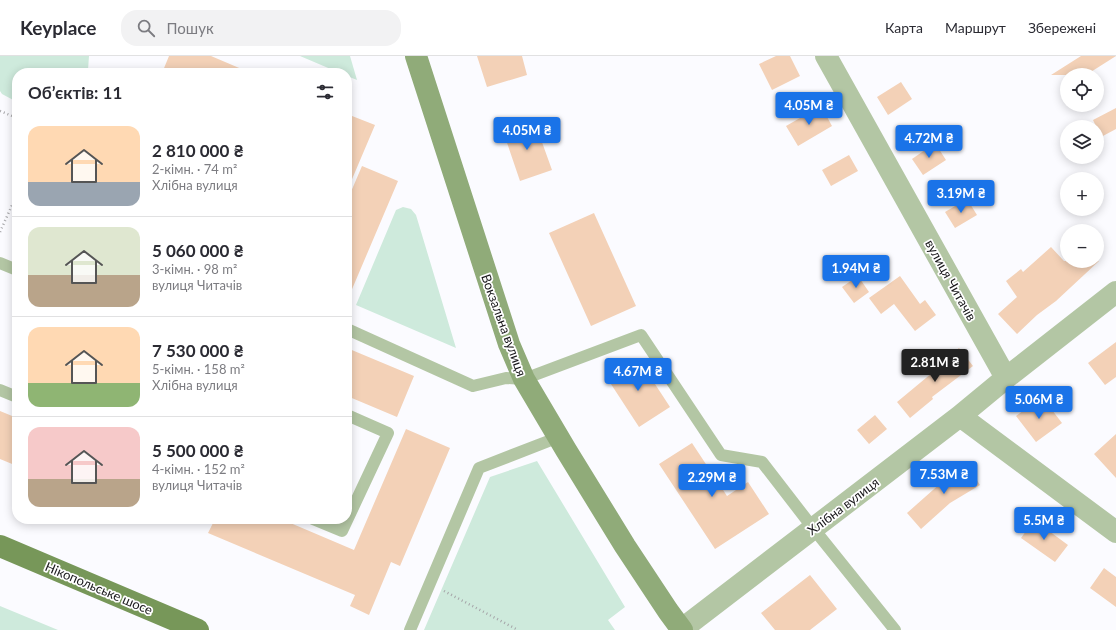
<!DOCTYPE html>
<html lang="uk">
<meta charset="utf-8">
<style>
:root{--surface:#fff;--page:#f2f2f3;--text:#2b2b33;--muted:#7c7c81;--line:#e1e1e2;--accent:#1a73e8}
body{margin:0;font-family:Lato,sans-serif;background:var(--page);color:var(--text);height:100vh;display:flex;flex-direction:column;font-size:15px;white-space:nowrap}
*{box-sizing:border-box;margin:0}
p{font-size:13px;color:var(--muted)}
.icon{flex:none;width:22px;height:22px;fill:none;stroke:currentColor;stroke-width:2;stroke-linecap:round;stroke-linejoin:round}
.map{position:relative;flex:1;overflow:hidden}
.drawer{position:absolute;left:12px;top:12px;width:340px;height:456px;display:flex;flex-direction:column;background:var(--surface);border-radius:16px;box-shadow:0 2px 10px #0003}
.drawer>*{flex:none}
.controls{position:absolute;left:1060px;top:12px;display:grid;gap:8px}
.controls a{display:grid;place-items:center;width:44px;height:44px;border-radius:50%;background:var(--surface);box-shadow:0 2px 10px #0003;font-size:20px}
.price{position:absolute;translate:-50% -34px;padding:0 9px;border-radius:4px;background:var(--accent);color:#fff;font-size:13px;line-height:26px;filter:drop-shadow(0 1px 2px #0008)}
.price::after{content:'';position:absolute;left:50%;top:24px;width:12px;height:9px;margin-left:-6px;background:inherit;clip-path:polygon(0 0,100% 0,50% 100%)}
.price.active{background:#222;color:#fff}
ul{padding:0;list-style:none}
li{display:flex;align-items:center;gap:12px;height:100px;padding:0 16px}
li+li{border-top:1px solid var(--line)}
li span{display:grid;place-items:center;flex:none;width:112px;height:80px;border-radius:12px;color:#555}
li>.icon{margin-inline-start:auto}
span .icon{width:48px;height:48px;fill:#fffc;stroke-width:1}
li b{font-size:17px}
h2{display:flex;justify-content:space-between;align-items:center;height:48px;padding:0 16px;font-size:17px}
header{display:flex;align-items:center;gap:24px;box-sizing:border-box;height:56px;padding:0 20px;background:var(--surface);border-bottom:1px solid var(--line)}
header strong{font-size:19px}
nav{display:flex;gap:22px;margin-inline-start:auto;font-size:14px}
.search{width:280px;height:36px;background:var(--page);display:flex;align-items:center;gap:10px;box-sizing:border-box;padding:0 14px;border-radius:16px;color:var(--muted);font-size:15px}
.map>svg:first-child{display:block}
.green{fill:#ceeadc}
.building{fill:#f3d1b7}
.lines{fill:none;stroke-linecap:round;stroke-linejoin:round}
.path{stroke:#a5a5a8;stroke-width:2.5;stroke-dasharray:1 3;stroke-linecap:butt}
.lane{stroke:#b3c6a4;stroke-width:12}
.street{stroke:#b3c6a4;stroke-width:22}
.secondary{stroke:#90ab79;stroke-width:22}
.primary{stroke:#779759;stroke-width:22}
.labels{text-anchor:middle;stroke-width:3.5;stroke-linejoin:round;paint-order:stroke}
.street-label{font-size:13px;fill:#19181b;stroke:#fff}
</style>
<header>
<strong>Keyplace</strong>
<div class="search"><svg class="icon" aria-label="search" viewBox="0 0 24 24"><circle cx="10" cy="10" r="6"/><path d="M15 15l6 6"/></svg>Пошук</div>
<nav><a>Карта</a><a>Маршрут</a><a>Збережені</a></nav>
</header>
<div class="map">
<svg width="1116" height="574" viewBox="0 0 1116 574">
<rect width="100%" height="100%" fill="#fbfbff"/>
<path class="green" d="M 0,0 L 89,0 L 88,14 L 86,17 L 17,17 L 17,46 L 2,38 L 0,35 Z
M 300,0 L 350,0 L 357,24 L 347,20 L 347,17 L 340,17 Z
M 403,151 L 411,153 L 416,159 L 456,292 L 356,249 L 396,154 Z
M 537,405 L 625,551 L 608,564 L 615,574 L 424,574 L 490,421 Z
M 0,550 L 58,574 L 0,574 Z"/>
<path class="building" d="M 169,0 L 211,0 L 251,17 L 162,17 Z
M 477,0 L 522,0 L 527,19 L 487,31 Z
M 776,0 L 790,0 L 800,20 L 772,34 L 759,8 Z
M 1081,0 L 1116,0 L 1086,19 L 1051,19 Z
M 901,26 L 912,43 L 888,59 L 877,41 Z
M 821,50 L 832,70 L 798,90 L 786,70 Z
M 1116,52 L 1116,73 L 1101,81 L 1093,64 Z
M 347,58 L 375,69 L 347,135 Z
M 534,64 L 552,114 L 520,125 L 503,75 Z
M 935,87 L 946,104 L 923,119 L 912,103 Z
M 849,99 L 858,115 L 831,130 L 822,114 Z
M 362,110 L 398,125 L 347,245 L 347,145 Z
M 967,143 L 977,159 L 955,172 L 945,156 Z
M 594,157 L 636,250 L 591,270 L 549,177 Z
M 1051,191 L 1064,205 L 1099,205 L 1056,245 L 1037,259 L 1017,278 L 998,258 L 1017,241 L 1006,225 L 1021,213 L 1023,216 Z
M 858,220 L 869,236 L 854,247 L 842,231 Z
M 900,220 L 920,248 L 925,244 L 936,259 L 915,275 L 894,248 L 881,258 L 869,242 Z
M 1116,286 L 1116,321 L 1105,329 L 1088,307 Z
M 347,292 L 414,320 L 397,361 L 347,340 Z
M 959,292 L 973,310 L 932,341 L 933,343 L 910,362 L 897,346 L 938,312 L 936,310 Z
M 638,302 L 670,351 L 639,371 L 607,322 Z
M 1042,341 L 1062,367 L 1036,386 L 1016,360 Z
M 0,355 L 17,362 L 17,410 L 0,403 Z
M 875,359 L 887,373 L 869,388 L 857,374 Z
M 406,373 L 450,392 L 400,510 L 391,506 L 369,559 L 350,550 L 355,539 L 208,477 L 215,463 L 281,463 L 354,494 Z
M 1116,378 L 1116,422 L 1094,398 Z
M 692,387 L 727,440 L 748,426 L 769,458 L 715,493 L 659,408 Z
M 966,407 L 980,429 L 950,447 L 921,473 L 907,457 L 942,426 L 940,423 Z
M 1034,464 L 1068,489 L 1055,506 L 1021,482 Z
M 1104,512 L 1116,521 L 1116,551 L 1090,532 Z
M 810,519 L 837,553 L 810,574 L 775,574 L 761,557 Z"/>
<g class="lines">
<path class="path" d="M 0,55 L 17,62
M 0,176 L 17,138
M 444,535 L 518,574"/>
<path class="lane" d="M 0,207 L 17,214
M 347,273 L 473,330 L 506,322 L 524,323 L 641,279 L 721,399 L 762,406 L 813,472 L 895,574
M 0,334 L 17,341
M 313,463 L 342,475 L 388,377 L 347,359
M 410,574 L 479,412 L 559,381"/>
<path class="street" d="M 826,0 L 1006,322
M 960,360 L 1116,476
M 682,573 L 960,360 L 1006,322 L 1116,236"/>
<path class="secondary" d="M 416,0 L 509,288 L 524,323 L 566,394 L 625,490 L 668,555 L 682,574"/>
<path class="primary" d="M 0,490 L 198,574"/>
</g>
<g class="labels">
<g class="street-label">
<text transform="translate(951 224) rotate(61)" y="5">вулиця Читачів</text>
<text transform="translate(504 269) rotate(70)" y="5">Вокзальна вулиця</text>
<text transform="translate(843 450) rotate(-37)" y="5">Хлібна вулиця</text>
<text transform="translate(99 532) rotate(23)" y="5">Нікопольське шосе</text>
</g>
</g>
</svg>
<div class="controls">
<a><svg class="icon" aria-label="locate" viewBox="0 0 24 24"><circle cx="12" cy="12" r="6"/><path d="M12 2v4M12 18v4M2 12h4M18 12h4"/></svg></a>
<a><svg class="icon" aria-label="layers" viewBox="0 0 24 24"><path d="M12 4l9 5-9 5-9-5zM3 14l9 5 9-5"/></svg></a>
<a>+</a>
<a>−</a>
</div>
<b class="price" style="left:809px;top:70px">4.05M ₴</b>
<b class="price" style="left:527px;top:95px">4.05M ₴</b>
<b class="price" style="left:929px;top:103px">4.72M ₴</b>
<b class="price" style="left:961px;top:158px">3.19M ₴</b>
<b class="price" style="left:856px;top:233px">1.94M ₴</b>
<b class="price active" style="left:935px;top:327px">2.81M ₴</b>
<b class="price" style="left:638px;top:336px">4.67M ₴</b>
<b class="price" style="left:1039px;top:364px">5.06M ₴</b>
<b class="price" style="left:944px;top:439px">7.53M ₴</b>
<b class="price" style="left:712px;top:442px">2.29M ₴</b>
<b class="price" style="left:1044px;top:485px">5.5M ₴</b>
<section class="drawer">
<h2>Об’єктів: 11<svg class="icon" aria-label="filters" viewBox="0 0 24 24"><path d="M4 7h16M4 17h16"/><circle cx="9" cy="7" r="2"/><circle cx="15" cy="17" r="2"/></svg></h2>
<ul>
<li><span style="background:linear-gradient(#ffd9b3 70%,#9aa5b1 0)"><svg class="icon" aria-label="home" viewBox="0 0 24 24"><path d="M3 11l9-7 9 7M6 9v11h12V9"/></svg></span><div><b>2 810 000 ₴</b><p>2-кімн. · 74 m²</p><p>Хлібна вулиця</p></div></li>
<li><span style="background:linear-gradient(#dfe7d0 60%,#b9a48a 0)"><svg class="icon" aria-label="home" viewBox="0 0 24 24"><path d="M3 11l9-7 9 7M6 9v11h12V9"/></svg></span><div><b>5 060 000 ₴</b><p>3-кімн. · 98 m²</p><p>вулиця Читачів</p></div></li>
<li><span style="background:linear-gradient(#ffd9b3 70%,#8fb573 0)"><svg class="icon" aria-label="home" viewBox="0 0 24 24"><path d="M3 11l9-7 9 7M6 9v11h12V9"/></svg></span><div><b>7 530 000 ₴</b><p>5-кімн. · 158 m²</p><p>Хлібна вулиця</p></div></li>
<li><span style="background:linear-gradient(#f6c9c9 65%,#b9a48a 0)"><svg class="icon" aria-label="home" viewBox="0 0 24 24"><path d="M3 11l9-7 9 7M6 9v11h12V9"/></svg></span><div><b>5 500 000 ₴</b><p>4-кімн. · 152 m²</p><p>вулиця Читачів</p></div></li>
</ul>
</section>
</div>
